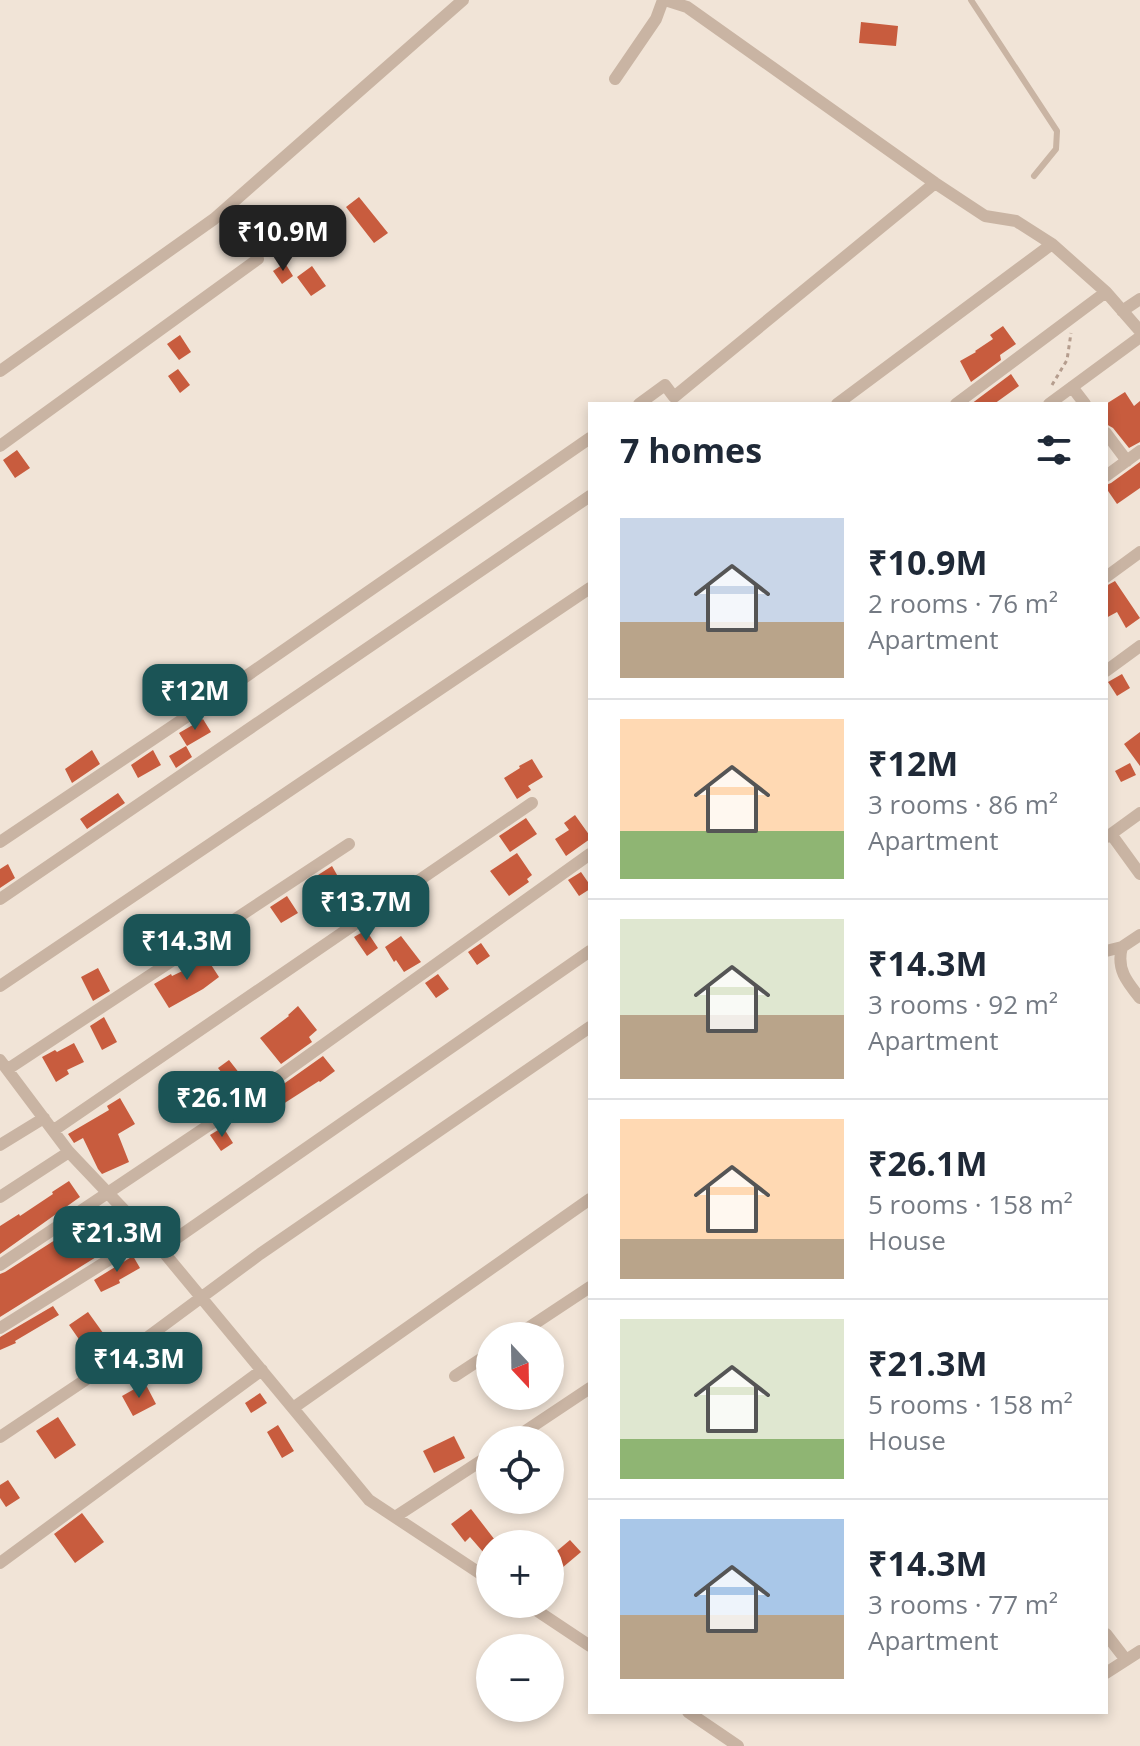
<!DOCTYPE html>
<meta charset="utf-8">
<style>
:root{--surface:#fff;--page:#f2f2f3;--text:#1f2937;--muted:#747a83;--line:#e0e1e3;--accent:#1b5456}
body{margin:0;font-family:"Open Sans",sans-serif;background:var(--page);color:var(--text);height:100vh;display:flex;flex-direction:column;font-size:30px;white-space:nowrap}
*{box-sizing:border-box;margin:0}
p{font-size:26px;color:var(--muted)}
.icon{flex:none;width:44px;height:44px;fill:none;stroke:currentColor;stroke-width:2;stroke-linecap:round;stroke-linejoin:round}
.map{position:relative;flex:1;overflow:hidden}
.sheet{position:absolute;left:588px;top:402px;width:520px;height:1312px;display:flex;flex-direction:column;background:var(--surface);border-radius:0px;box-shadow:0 4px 12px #0003}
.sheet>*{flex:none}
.needle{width:52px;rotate:158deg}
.controls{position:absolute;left:476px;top:1322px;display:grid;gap:16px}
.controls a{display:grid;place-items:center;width:88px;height:88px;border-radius:50%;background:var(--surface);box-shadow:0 4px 12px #0003;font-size:40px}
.price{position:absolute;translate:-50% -68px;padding:0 18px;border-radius:16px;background:var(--accent);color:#fff;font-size:26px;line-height:52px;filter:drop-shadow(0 2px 4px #0008)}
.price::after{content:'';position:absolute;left:50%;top:48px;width:24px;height:18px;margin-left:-12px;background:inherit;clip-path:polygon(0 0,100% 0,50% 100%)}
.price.active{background:#222;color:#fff}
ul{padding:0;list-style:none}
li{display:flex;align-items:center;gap:24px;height:200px;padding:0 32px}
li+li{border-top:2px solid var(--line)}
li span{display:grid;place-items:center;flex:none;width:224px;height:160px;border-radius:0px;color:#555}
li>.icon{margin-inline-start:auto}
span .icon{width:96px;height:96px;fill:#fffc;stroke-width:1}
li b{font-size:34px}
h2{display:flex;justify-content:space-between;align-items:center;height:96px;padding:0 32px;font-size:34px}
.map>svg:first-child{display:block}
.building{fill:#c85c3e}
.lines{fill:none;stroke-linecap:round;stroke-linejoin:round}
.path{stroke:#b59d8e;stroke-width:3;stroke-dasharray:4 4;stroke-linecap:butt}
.service{stroke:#c9b4a3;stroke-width:6}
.minor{stroke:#c9b4a3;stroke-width:12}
</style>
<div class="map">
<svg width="1140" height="1746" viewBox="0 0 1140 1746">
<rect width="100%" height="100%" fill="#f1e4d7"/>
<path class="building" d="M 861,22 L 898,26 L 896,46 L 859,43 Z
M 359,197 L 388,233 L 374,243 L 346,207 Z
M 285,263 L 293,276 L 282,284 L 273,271 Z
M 312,266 L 326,286 L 311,296 L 297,277 Z
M 1003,326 L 1016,344 L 1000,355 L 1001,360 L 971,382 L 960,361 L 976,352 L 975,351 L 993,339 L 990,335 Z
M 180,335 L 191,352 L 179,360 L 167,344 Z
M 178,369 L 190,385 L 180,393 L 168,376 Z
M 1011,374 L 1019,386 L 994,404 L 971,404 Z
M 1125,392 L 1134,406 L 1140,401 L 1140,442 L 1129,448 L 1113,428 L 1106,424 L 1106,404 Z
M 17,450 L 30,468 L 15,478 L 3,460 Z
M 1140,462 L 1140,488 L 1117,504 L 1106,488 L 1106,485 L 1111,483 Z
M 1115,581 L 1140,618 L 1126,628 L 1117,612 L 1106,618 L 1106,586 Z
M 1122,674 L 1130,688 L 1117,696 L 1108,682 Z
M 203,719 L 211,732 L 187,746 L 179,733 Z
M 1140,732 L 1140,766 L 1124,744 Z
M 186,746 L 192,757 L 176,768 L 169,756 Z
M 92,750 L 100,764 L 72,783 L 65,769 Z
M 153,750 L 161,765 L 138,778 L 131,765 Z
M 532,759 L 543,777 L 528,786 L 531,790 L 517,799 L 504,778 L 520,768 L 519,766 Z
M 1130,763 L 1136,775 L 1121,782 L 1115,771 Z
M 118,793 L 125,803 L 87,829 L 80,819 Z
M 575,815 L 590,836 L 590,839 L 566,856 L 555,839 L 569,830 L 564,823 Z
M 526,818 L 537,834 L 510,852 L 499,836 Z
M 517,853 L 532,875 L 527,879 L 529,882 L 509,896 L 490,871 Z
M 8,864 L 15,878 L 0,888 L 0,869 Z
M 332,866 L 345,889 L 331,898 L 318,875 Z
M 581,872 L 590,885 L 590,889 L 579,896 L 568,880 Z
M 287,896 L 298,913 L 281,923 L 270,907 Z
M 366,930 L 378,948 L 367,956 L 354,937 Z
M 401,936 L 421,962 L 404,972 L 396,960 L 394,962 L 385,947 Z
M 481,943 L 490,956 L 477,965 L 468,952 Z
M 204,954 L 219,977 L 203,989 L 169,1008 L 154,984 L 171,974 L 172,976 L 193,966 L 190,963 Z
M 98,968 L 110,991 L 93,1001 L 81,977 Z
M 438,974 L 449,989 L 436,998 L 425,983 Z
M 298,1006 L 317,1030 L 309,1037 L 312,1042 L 281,1064 L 260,1038 L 289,1016 L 288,1015 Z
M 104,1017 L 117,1042 L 102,1050 L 90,1026 Z
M 74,1043 L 84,1062 L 67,1070 L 69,1074 L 56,1082 L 42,1057 L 55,1050 L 57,1052 Z
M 323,1056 L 335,1071 L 320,1082 L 319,1081 L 269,1113 L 261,1100 Z
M 229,1060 L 247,1083 L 236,1091 L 218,1068 Z
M 120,1098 L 135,1124 L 118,1134 L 129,1162 L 102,1174 L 98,1169 L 83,1138 L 74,1143 L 68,1134 L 109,1110 L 107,1106 Z
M 223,1127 L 233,1143 L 221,1151 L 210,1135 Z
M 69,1181 L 80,1197 L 0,1254 L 0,1226 L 19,1214 L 20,1216 L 53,1194 L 52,1192 Z
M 102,1210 L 112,1228 L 94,1238 L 101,1254 L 0,1317 L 0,1274 L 5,1272 Z
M 133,1256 L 140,1268 L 119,1280 L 120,1283 L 101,1292 L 94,1280 Z
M 53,1306 L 59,1315 L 15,1341 L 16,1343 L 0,1350 L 0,1337 Z
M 88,1312 L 111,1344 L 92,1358 L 69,1325 Z
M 145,1383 L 156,1404 L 133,1416 L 122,1396 Z
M 260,1393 L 267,1403 L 251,1413 L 245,1403 Z
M 58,1417 L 76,1445 L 55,1459 L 36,1431 Z
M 278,1425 L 294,1451 L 282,1458 L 267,1432 Z
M 454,1436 L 465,1458 L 434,1473 L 423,1451 Z
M 8,1480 L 20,1498 L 6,1507 L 0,1498 L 0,1485 Z
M 471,1509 L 498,1544 L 490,1544 L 490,1560 L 470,1537 L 465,1542 L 451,1524 Z
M 82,1513 L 104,1542 L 75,1563 L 54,1534 Z
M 570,1540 L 581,1552 L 562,1568 L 551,1556 Z"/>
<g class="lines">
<path class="path" d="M 1052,385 L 1067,360 L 1071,333"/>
<path class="service" d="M 971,0 L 1057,131 L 1056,149 L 1034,176"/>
<path class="minor" d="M 665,0 L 687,7 L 935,183 L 985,216 L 1016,221 L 1052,244 L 1106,292 L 1140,331
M 615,79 L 656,19 L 663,0
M 1122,311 L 1140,299
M 0,371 L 214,219 L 463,0
M 1072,387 L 1085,404
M 639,404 L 665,385 L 674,397 L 935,183
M 837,404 L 1052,244
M 956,404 L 1106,292
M 1049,404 L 1140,337
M 1106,433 L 1127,461
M 0,446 L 258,259
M 1106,476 L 1140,451
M 1106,577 L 1140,552
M 1106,671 L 1140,646
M 1111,834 L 1140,874
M 1107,837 L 1140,813
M 0,842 L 219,695 L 590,438
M 0,899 L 590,496
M 1140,935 L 1122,947 C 1116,969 1127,982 1140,998
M 1106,951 L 1122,947
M 0,986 C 196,852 394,722 590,588
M 0,1060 L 69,1152 L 161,1249 L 369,1500 L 490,1580
M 8,1069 L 349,844
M 54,1130 L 532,803
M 0,1145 L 44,1118
M 0,1197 L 69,1152
M 161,1249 L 590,951
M 0,1265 L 239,1105 L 590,854
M 0,1328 L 147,1236
M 516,1336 L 590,1287
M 455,1376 L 490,1353
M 293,1408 L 590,1199
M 0,1437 L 133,1348 L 260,1254 L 590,1027
M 512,1440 L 590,1388
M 395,1517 L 490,1455
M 0,1563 L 262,1370
M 527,1604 L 590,1646
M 1106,1634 L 1126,1660
M 1106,1673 L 1140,1651
M 688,1712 L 738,1746"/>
</g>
</svg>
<div class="controls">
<a><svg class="needle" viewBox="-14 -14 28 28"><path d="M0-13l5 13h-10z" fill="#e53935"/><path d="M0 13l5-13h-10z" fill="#747a83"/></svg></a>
<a><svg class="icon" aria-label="locate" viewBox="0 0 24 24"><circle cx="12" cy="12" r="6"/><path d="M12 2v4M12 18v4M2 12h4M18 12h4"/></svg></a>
<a>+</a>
<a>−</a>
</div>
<b class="price active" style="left:283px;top:273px">₹10.9M</b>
<b class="price" style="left:195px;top:732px">₹12M</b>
<b class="price" style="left:366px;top:943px">₹13.7M</b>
<b class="price" style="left:187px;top:982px">₹14.3M</b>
<b class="price" style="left:222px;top:1139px">₹26.1M</b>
<b class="price" style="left:117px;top:1274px">₹21.3M</b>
<b class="price" style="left:139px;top:1400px">₹14.3M</b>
<section class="sheet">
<h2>7 homes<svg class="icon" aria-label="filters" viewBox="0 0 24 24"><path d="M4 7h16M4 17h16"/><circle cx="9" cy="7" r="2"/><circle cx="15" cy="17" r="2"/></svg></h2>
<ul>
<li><span style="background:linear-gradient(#c9d6e8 65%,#b9a48a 0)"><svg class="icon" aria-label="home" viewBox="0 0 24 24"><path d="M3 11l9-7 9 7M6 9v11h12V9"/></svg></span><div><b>₹10.9M</b><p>2 rooms · 76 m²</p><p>Apartment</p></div></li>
<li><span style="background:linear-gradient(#ffd9b3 70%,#8fb573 0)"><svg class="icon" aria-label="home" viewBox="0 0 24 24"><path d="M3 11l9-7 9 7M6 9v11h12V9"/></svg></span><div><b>₹12M</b><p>3 rooms · 86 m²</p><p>Apartment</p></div></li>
<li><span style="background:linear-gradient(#dfe7d0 60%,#b9a48a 0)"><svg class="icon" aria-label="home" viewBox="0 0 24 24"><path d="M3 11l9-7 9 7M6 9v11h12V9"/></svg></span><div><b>₹14.3M</b><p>3 rooms · 92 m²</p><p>Apartment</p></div></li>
<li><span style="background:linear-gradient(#ffd9b3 75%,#b9a48a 0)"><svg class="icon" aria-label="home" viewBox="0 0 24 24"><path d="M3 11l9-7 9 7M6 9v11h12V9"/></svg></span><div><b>₹26.1M</b><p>5 rooms · 158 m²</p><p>House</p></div></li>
<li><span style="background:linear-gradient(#dfe7d0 75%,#8fb573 0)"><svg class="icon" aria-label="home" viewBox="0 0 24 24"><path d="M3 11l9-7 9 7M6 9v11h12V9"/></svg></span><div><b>₹21.3M</b><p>5 rooms · 158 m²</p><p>House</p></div></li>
<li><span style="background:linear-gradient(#a9c7e8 60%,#b9a48a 0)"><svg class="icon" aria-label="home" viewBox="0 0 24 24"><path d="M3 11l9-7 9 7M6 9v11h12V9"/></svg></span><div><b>₹14.3M</b><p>3 rooms · 77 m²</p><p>Apartment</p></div></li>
</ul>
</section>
</div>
